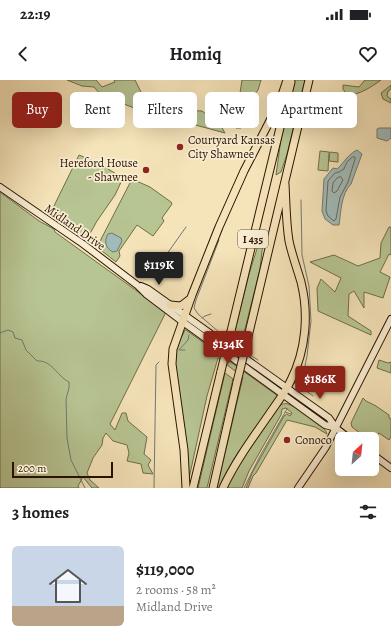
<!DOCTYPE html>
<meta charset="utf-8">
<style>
:root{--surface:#fff;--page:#f2f2f2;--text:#202124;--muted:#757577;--line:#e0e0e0;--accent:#8f2418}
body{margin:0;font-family:Alegreya,serif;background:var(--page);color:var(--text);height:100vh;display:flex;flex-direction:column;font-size:15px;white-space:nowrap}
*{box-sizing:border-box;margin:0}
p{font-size:13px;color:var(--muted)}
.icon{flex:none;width:22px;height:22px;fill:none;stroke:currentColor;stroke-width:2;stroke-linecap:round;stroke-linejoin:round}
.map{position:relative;height:408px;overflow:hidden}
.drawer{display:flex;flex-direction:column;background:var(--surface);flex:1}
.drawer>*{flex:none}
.banner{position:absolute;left:12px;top:12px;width:367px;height:36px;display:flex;gap:8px}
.needle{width:26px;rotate:27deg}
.buttons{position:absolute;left:335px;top:352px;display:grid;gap:8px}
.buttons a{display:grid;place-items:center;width:44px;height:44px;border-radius:6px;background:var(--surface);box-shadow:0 4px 16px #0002;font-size:20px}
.scale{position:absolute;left:12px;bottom:10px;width:101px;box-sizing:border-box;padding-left:4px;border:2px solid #2b1300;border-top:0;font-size:11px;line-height:14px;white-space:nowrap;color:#2b1300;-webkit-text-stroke:3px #f8edd2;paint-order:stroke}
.price{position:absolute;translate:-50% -34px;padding:0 9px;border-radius:4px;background:var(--accent);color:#fff;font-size:13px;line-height:26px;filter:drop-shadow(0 1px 2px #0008)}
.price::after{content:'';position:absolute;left:50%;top:24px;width:12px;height:9px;margin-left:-6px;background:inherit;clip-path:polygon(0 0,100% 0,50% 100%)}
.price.selected{background:#222;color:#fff}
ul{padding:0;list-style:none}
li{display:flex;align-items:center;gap:12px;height:100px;padding:0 12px}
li+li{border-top:1px solid var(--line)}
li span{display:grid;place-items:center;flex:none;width:112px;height:80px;border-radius:6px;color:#555}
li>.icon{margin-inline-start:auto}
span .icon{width:48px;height:48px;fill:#fffc;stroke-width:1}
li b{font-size:17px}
h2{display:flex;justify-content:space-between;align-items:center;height:48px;padding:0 12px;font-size:17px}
.chip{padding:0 14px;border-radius:6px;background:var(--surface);box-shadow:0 4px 16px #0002;font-size:14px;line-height:36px}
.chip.selected{background:var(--accent);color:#fff}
.status{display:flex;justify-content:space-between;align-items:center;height:28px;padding:0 20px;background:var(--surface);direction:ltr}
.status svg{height:11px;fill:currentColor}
header{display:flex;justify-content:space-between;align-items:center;height:52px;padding:0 12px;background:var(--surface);font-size:18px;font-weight:700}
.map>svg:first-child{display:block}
.green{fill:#b7c593;stroke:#716c4a}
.water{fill:#a1bbba;stroke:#727870}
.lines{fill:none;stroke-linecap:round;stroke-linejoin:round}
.shore{stroke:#66675d;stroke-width:1}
.stream{stroke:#727870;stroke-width:1}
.secondary-casing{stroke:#2b1300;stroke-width:8}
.highway-casing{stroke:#2b1300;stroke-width:9}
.secondary{stroke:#f8edd2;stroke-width:6}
.highway{stroke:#f5e3b9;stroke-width:7}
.highway-bridge-casing{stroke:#2b1300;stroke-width:9;stroke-linecap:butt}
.highway-bridge{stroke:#f5e3b9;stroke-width:7}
.poi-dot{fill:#8f2418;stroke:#f8edd2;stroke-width:1.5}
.labels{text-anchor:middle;stroke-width:3.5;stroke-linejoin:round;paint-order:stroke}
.shield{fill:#f8edd2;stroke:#68543f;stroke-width:1}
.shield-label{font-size:11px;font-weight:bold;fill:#2b1300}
.poi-label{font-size:12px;fill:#2b1300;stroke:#f8edd2;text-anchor:start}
.street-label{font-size:12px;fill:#2b1300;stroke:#f8edd2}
</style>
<div class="status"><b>22:19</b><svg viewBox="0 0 49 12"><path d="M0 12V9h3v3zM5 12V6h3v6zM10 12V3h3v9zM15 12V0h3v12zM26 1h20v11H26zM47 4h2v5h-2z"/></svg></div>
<header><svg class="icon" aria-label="back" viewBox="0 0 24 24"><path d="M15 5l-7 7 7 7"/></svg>Homiq<svg class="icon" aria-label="heart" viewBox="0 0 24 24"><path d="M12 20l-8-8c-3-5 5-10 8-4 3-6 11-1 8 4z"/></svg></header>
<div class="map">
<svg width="391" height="408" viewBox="0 0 391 408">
<rect width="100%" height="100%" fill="#f5e3b9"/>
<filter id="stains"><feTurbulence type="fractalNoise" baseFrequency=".005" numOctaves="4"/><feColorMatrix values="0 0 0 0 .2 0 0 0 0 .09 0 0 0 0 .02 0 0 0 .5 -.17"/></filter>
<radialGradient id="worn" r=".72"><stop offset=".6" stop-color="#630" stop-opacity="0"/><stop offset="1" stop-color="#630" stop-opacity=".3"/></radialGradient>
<path class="green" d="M 67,0 L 96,0 L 102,7 L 115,2 L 114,0 L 135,0 L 144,18 L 176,30 L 202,31 L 210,37 L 220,27 L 222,34 L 231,37 L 237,28 L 240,35 L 243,37 L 245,42 L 241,48 L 236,48 C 232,40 227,36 218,36 L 218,41 L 225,53 L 162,36 L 159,42 L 153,45 L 151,43 L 153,37 L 152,35 L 101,15 L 94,7 L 82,6 Z
M 242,0 L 261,0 L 258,10 L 253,16 L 240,13 Z
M 295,0 L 305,0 L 287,74 L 281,92 L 276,95 L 281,59 Z
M 365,0 L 381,0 C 371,7 360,15 347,15 L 343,9 L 343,5 L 359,7 Z
M 391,5 L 391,9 L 388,11 L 387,16 L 391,19 L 391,23 L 383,19 L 381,13 Z
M 320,71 L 329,72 L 328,91 L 318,90 Z
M 330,72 L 338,73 L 338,82 L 329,81 Z
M 79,75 L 98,83 L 123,98 L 115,115 L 97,141 L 87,159 L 52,134 L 51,132 Z
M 132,99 L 150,107 L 171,122 L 172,124 L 162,138 L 164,141 L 153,156 L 137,145 L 119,171 L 120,176 L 116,182 L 97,167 Z
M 0,112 L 39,141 L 54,149 L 55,152 L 166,232 L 110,344 L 115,350 L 122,333 L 126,333 L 128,341 L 147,357 L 144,374 L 151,380 L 148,385 L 153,394 L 143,393 L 141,384 L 127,381 L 129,373 L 127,365 L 113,361 L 106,353 L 103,358 L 102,365 L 93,378 L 87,393 L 90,400 L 99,408 L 92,408 L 83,397 L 78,406 L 79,408 L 0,408 Z
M 389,147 L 391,147 L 391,175 L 389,174 L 380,192 L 390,197 L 383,218 L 364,212 L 364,228 L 354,211 L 349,214 L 348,236 L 371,251 L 371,255 L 318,231 L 317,208 L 321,199 L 335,212 L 341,198 L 310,182 L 334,175 L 358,186 L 380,178 L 381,163 Z
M 262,153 L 264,154 L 260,189 L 243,257 L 235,251 L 249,194 Z
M 185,250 L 186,250 L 278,316 L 220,408 L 217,408 L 218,403 L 243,297 L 218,278 L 207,316 L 188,403 L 175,281 L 177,266 Z
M 379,280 L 388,283 L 391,282 L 391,293 L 377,288 Z
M 225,293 L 233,299 L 207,408 L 198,408 Z
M 363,318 L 366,321 L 376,326 L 389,335 L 389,338 L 391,339 L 391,357 L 389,360 L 379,353 L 372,362 L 372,359 L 368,359 L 352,347 L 351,343 Z
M 282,324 C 284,324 286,323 288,324 C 297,327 326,346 327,354 L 315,347 L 287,340 L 256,393 L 253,396 L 248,408 L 246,408 L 253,391 L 284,336 L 287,334 L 290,336 L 292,333 L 286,328 L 282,329 L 281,335 L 249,391 L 242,408 L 226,408 L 240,383 L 278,328 Z"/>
<path class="water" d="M 379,48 L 391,48 L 391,58 L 387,61 L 377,58 L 377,49 Z
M 357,70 L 362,74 L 351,104 C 341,114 341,132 339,145 L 333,145 L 325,139 L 322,131 L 324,99 L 333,88 L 337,89 C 345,82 346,76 357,70 Z
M 112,153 L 121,158 L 122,161 L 117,171 L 113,172 C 105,168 104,161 108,154 Z"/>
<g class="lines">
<path class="shore" d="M 353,77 L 355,77 L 355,79 L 348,102 L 340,117 L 336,139 L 334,141 L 328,136 L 326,131 L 328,101 L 335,93 L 339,92 L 344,89 L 347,82 Z
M 341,97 L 343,100 L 337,111 L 334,113 L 332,111 L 333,103 L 337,98 Z"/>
<path class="stream" d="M 219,160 L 196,220 L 194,228 L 198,234 L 227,259
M 152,195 L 186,147
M 202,238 L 205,236 L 211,234
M 0,253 L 8,250 L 13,252 L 15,258 L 22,260 L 26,270 L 37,281 C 52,280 57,296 69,302 L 69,308 L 66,319 L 67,358 L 71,380 L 85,408
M 231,262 L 241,269
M 179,270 L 188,260 L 189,255
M 180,270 L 185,270
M 247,273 L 258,280
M 292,303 L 301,303
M 301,307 L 313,316
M 300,310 L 307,276 L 311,241 L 309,206 L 302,175 L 301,120
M 285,332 L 291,334
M 154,408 L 156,285 L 159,282
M 244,408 L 260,376 L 287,329"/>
<defs>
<path id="secondary" d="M 0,107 L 83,164 L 137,205 L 146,214 L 183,242 L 325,345 L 336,348 L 350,359
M 141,206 L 148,209 L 329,338 L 336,348
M 372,374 L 391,388
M 298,408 L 326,367 L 391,239"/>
<path id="highway" d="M 170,225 L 181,226 L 190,219
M 231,251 L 291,2
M 247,261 L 309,0
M 186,408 L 184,370 L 172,284 L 173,269 L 192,215 L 219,147 L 244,91 L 280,21 L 287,0
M 193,408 L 221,291
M 213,408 L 237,302
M 223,408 C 235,382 252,359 268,336 C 276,324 285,313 291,300 C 306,270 309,234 301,202 C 297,188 292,175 289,161 C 286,142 286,123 285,104"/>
</defs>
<use href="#secondary" class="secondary-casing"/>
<use href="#highway" class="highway-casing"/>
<use href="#secondary" class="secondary"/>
<use href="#highway" class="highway"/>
<defs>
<path id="highway-bridge" d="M 221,291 L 231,251
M 237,302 L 247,261"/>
</defs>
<use href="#highway-bridge" class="highway-bridge-casing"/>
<use href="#highway-bridge" class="highway-bridge"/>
</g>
<g class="poi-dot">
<circle cx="180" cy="67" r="4"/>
<circle cx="146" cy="90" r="4"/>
<circle cx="287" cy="360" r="4"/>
</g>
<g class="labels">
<rect class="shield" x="238" y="150" width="30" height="18" rx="3"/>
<g class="shield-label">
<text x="253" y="163">I 435</text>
</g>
<g class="poi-label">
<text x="188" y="64">Courtyard Kansas<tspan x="188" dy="14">City Shawnee</tspan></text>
<text x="138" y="87" text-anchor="end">Hereford House<tspan x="138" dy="14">- Shawnee</tspan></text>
<text x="295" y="364">Conoco</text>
</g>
<g class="street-label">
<text transform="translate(75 147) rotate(35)" y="4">Midland Drive</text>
</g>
</g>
<rect width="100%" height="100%" filter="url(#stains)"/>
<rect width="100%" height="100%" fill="url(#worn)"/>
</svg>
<div class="buttons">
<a><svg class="needle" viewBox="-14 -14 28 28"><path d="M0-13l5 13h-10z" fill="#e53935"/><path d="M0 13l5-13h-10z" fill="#757577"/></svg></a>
</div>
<div class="scale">200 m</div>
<b class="price selected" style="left:159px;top:206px">$119K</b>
<b class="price" style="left:228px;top:285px">$134K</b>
<b class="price" style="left:320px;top:320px">$186K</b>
<div class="banner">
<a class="chip selected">Buy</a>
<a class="chip">Rent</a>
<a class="chip">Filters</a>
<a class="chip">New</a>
<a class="chip">Apartment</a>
</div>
</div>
<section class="drawer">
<h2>3 homes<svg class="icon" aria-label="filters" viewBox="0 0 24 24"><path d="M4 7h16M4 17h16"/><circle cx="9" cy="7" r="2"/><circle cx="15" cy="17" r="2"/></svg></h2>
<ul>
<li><span style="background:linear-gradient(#c9d6e8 75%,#b9a48a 0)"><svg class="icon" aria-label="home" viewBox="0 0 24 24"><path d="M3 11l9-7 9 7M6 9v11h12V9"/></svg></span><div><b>$119,000</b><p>2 rooms · 58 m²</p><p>Midland Drive</p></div></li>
</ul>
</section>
